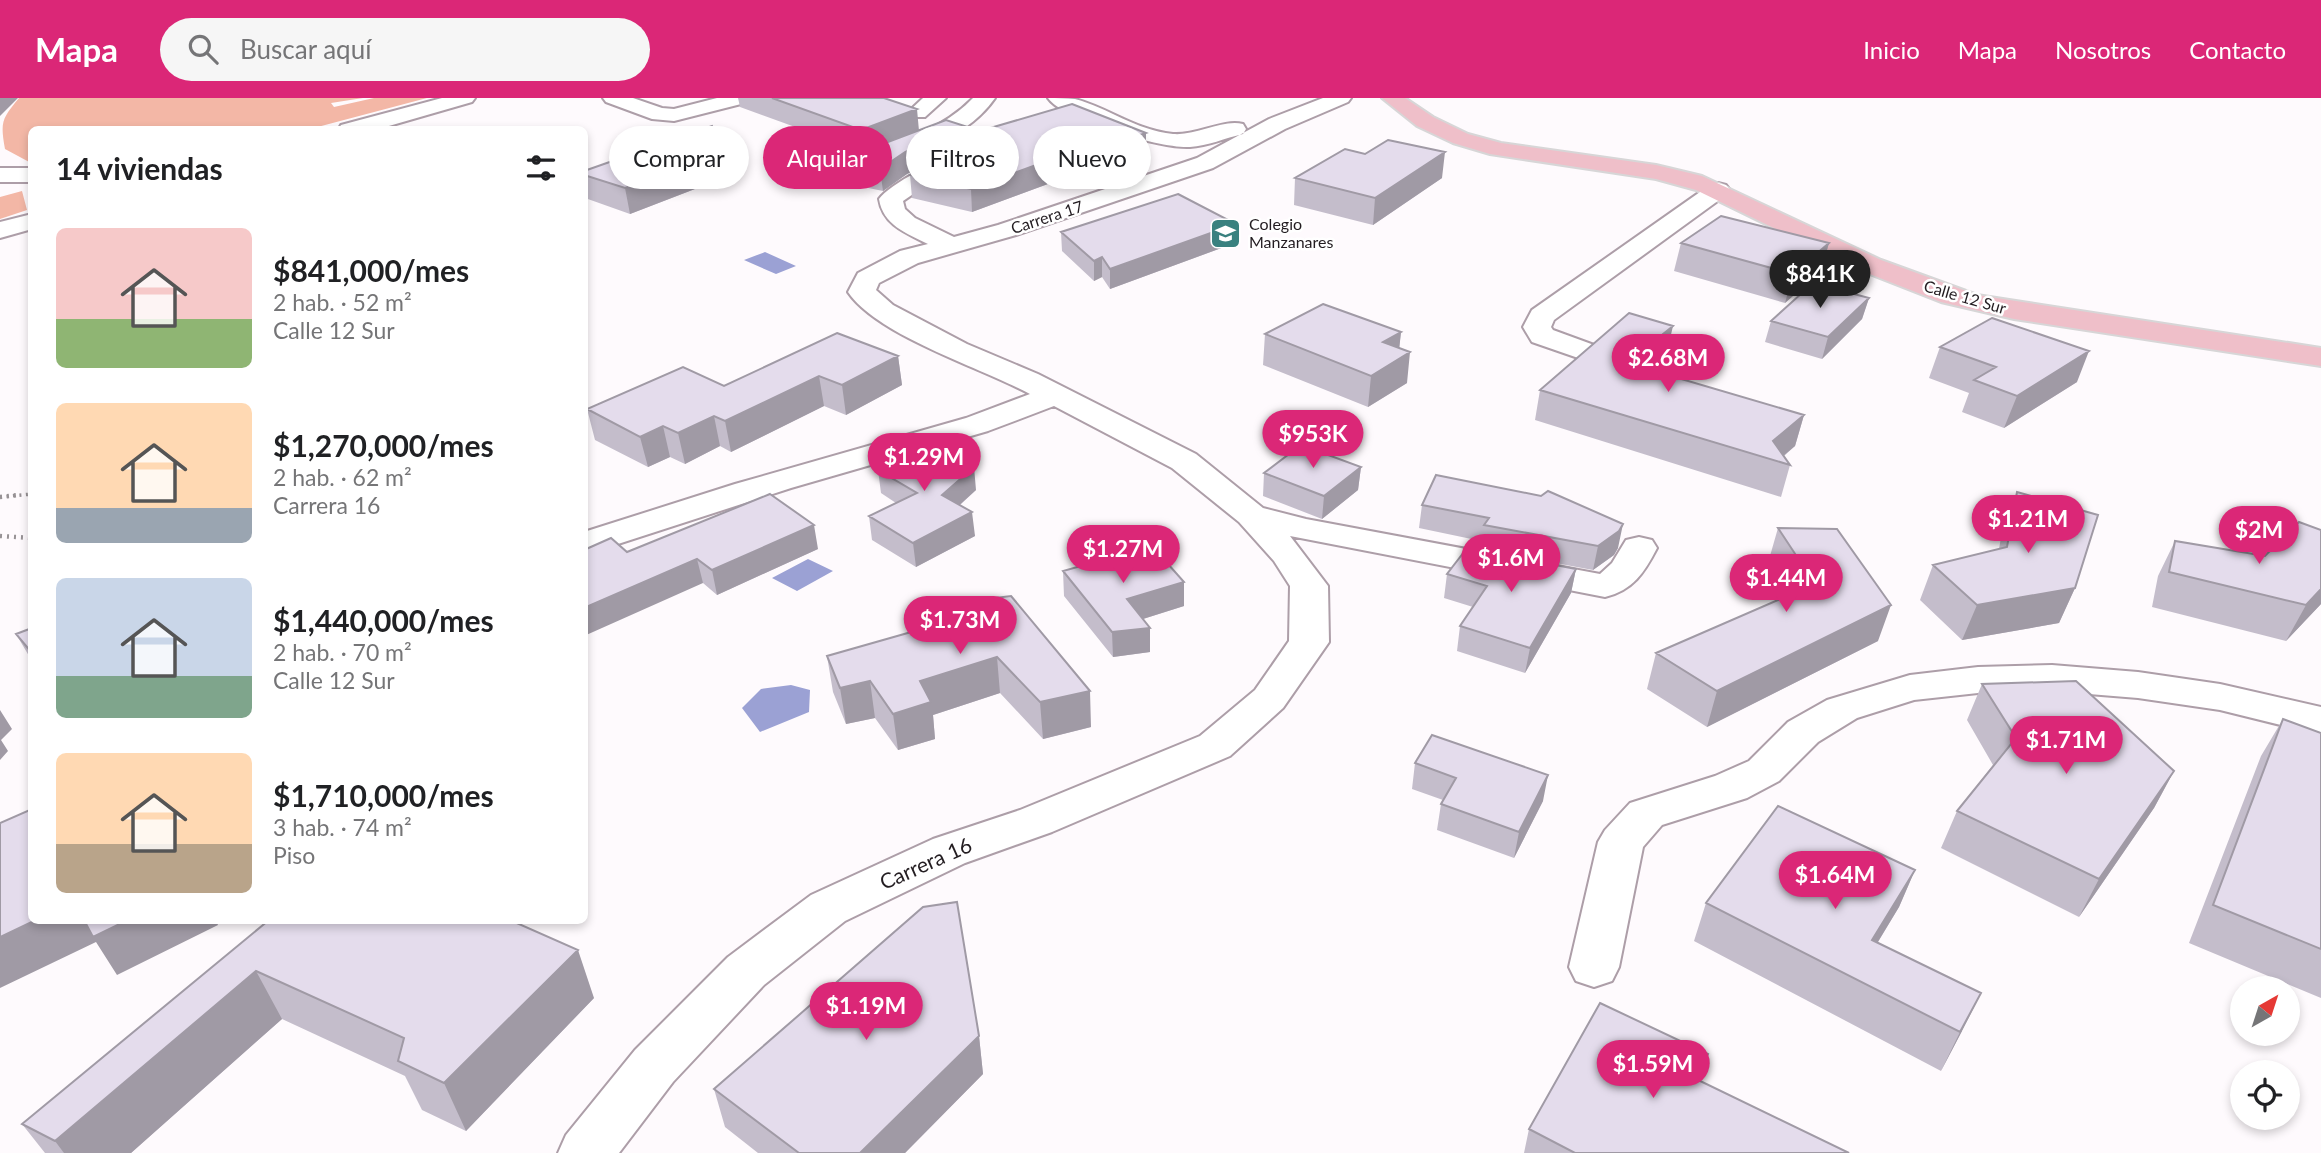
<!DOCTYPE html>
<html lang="es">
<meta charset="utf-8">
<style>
:root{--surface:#fff;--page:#f6f6f6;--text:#202124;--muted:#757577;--accent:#db2777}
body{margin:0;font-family:Lato,sans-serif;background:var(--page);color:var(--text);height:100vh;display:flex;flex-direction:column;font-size:26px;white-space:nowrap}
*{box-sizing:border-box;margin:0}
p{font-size:23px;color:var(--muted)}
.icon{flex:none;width:38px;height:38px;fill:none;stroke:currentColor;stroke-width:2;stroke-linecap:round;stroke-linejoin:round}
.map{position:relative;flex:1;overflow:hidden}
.drawer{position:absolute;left:28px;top:28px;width:560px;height:798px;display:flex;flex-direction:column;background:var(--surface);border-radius:10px;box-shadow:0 4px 10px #0003}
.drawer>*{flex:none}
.banner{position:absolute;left:609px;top:28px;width:665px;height:63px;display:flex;gap:14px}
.needle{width:46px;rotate:39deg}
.controls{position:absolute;left:2230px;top:878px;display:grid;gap:14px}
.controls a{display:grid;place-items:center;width:70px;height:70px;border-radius:50%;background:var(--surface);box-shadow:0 4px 10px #0003;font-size:35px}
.price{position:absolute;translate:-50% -60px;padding:0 16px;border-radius:24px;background:var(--accent);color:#fff;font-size:23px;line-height:46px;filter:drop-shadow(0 2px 4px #0008)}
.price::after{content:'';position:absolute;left:50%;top:42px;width:21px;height:16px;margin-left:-10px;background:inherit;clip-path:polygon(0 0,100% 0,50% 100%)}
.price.current{background:#222;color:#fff}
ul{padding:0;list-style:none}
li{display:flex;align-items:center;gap:21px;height:175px;padding:0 28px}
li span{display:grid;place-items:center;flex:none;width:196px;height:140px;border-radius:10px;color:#555}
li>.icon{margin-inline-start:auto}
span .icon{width:84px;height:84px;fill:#fffc;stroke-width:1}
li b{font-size:30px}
h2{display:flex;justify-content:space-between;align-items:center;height:84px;padding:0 28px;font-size:30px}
.tag{padding:0 24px;border-radius:32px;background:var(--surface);box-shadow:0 4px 10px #0003;font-size:24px;line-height:63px}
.tag.current{background:var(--accent);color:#fff}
header{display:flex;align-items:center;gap:42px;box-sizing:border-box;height:98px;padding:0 35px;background:var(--accent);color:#fff}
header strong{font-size:33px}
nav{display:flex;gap:38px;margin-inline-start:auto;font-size:24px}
.search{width:490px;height:63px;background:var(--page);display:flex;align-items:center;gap:18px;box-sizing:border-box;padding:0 24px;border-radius:38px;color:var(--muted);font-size:26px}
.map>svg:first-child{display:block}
.forest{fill:#f3b7a6}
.water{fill:#9ba1d4}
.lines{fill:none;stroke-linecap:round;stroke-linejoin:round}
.minor-casing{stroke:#ad9ea8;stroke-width:4}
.major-casing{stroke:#d7d6d7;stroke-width:4}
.path-far1{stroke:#979295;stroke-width:3.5;stroke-dasharray:2 4.5;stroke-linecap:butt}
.path{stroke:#979295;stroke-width:4.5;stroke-dasharray:2 5;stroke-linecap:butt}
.minor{fill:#fff;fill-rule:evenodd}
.major{fill:#efbfc9;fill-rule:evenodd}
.wall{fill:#c4bdcb}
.shaded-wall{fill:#a09aa5}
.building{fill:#e4dcec;stroke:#a09aa5;stroke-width:2}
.labels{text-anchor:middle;stroke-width:5;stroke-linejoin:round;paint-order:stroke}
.far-street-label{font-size:16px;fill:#231d21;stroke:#fff}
.far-poi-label{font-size:16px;fill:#231d21;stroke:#fff;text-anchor:start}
.near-street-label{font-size:21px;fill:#231d21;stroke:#fff}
</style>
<header>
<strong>Mapa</strong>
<div class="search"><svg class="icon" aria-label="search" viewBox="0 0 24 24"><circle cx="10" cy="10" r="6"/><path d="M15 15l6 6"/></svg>Buscar aquí</div>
<nav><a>Inicio</a><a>Mapa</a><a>Nosotros</a><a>Contacto</a></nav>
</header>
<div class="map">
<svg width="2321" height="1055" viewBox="0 0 2321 1055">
<rect width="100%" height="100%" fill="#fefafd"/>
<path class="forest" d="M 19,0 L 363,0 L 331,5 L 334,9 L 374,0 L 427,0 L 310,31 L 32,32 L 31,65 L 5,51 C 0,23 2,21 19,0 Z
M 22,93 L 27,112 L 0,121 L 0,99 Z"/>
<path class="water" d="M 765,154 L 796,168 L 776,176 L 744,162 Z
M 808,461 L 833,473 L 797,493 L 772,480 Z
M 791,587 L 810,592 L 809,614 L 760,634 L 742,610 L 761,591 Z"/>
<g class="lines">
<defs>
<path id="minor" d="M 442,0 L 475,0 L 472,4 L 375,32 L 338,32 L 341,27 Z
M 603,0 L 633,0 L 662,10 L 674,11 L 717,0 L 752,0 L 749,4 L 674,23 L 652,21 L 606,4 Z
M 923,0 L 946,0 L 925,19 L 911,19 L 907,15 Z
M 973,0 L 995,0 C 962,48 891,62 839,81 L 823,81 L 819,76 L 823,71 C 873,52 935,40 973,0 Z
M 1048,0 C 1056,0 1067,0 1075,1 C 1109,10 1135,32 1173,36 C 1197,38 1222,21 1243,26 L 1246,31 L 1243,36 C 1225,40 1208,48 1190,49 C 1162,51 1063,22 1048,0 Z
M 1323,0 L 1351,0 L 1348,4 L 1285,31 L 1213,70 L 1016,137 L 918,165 L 879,185 L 876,192 L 893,207 L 967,246 L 1038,276 L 1196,356 L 1263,410 L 1306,421 L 1600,476 L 1612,465 L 1626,442 L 1639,439 L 1652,442 L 1657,450 C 1644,475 1633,492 1605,499 L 1290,438 L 1328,488 L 1329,544 L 1283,610 L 1230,658 L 1052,734 L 965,765 L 845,823 L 764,887 L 673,984 L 619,1055 L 558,1055 L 566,1037 L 635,952 L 728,859 L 811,797 L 933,741 L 1020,712 L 1200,638 L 1255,592 L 1289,543 L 1290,488 L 1274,463 L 1239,424 L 1172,370 L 1054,308 L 988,333 L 791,390 L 584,457 L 584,434 L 735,386 L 966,320 L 1030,296 C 982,270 878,238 848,194 L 858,175 L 900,153 L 928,146 C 906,135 883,127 879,101 C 890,85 948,55 967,59 L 970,64 L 967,69 L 919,92 L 903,103 L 905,111 L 915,120 L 954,139 L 998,127 L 1197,60 L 1269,21 Z
M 0,70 L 32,70 L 32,84 L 0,84 Z
M 1718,85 L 1726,87 L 1730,92 L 1726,97 L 1554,222 L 1551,229 L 1553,232 L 1594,247 L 1599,253 L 1594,259 L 1584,262 L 1532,244 L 1523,229 L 1532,212 L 1710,87 Z
M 32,116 L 32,131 L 0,140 L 0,124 Z
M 2052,567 L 2138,574 L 2220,586 L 2321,609 L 2321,637 L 2220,612 L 2138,600 L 2052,593 L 1978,595 L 1914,602 L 1857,620 L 1818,644 L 1779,683 L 1747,700 L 1662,727 L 1643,749 L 1619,869 L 1612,883 L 1594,889 L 1576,883 L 1569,869 L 1598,744 L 1605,732 L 1630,705 L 1715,678 L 1749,663 L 1788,624 L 1827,602 L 1910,577 L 1978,569 Z"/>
<path id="major" d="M 1382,0 L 1405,0 L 1433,19 L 1468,36 L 1501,45 L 1656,67 L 1702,78 L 1881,162 L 1977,197 L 2321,250 L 2321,268 L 2014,221 L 1941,204 L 1862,173 L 1696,92 L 1656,81 L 1490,56 L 1453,45 L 1417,28 Z"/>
</defs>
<use href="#minor" class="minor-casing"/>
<use href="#major" class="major-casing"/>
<path class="path-far1" d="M 0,399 L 32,396"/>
<path class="path" d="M 0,399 L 18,397
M 0,438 L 32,440"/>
<use href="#minor" class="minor"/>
<use href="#major" class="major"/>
</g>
<path class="wall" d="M 738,0 L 884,0 L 919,32 L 946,22 L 980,33 L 1146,56 L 1083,79 L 1075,76 L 972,114 L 912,100 L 910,77 L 951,57 L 937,61 L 907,76 L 883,93 L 849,86 L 846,63 L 864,54 L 740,9 Z
M 722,55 L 726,79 L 630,116 L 585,100 L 584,73 Z
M 1295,80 L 1442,80 L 1373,127 L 1294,107 Z
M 1236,126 L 1235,145 L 1110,191 L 1102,179 L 1094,183 L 1062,153 L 1061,134 Z
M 1681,145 L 1829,145 L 1821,173 L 1785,205 L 1674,173 Z
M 1869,200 L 1862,221 L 1822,261 L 1765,244 L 1771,223 Z
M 1401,234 L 1399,250 L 1407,285 L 1368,309 L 1263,267 L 1265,236 Z
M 1940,249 L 2077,284 L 2004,330 L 1962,314 L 1969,295 L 1929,280 Z
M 898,258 L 902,287 L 846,317 L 824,308 L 731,354 L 720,348 L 685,366 L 670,359 L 648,369 L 595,342 L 587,311 Z
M 1666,258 L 1649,272 L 1804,317 L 1795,348 L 1784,358 L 1790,367 L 1781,399 L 1535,322 L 1540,292 Z
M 1361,369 L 1358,392 L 1322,421 L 1263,398 L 1264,375 Z
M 878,372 L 976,392 L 960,407 L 975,438 L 916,469 L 872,442 L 869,418 L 896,405 L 881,395 Z
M 1436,377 L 1618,450 L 1614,457 L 1593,472 L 1480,451 L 1481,443 L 1419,430 L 1422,407 Z
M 2017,394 L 2075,490 L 2059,525 L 1962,542 L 1920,502 L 1933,467 L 1999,451 L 2003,428 Z
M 1778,430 L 1878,543 L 1707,629 L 1647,591 L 1656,555 L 1789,497 L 1768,465 Z
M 2321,432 L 2321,506 L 2286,543 L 2152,509 L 2158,478 L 2175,443 L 2265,458 Z
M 818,451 L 717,497 L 703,485 L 627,454 Z
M 1576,471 L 1571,495 L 1525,575 L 1457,553 L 1460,528 L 1473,509 L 1444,500 L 1447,476 Z
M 1063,473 L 1184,484 L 1184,508 L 1143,521 L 1150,530 L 1150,554 L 1113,559 L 1064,498 Z
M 969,503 L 1091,629 L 1043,641 L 1000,595 L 933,617 L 935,641 L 898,652 L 875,620 L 846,626 L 833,594 L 827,558 L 971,517 Z
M 32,530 L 32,563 L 16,536 Z
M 1982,586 L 2174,673 L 2154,710 L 2079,819 L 1941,750 L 1957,713 L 1993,667 L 1967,622 Z
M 2283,621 L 2321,635 L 2321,900 L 2189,845 L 2261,658 Z
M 1415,665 L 1543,703 L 1514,760 L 1437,732 L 1441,706 L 1443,702 L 1412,691 Z
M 1915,772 L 1899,809 L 1878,844 L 1962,933 L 1941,973 L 1694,843 L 1706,805 Z
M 269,822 L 594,900 L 466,1033 L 422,1012 L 405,978 L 282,921 L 131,1055 L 45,1055 L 22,1026 Z
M 979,938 L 983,976 L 905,1055 L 758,1055 L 725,1029 L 714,991 Z
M 1699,982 L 1849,1055 L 1524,1055 L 1529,1031 Z"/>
<path class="shaded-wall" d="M 0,0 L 18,0 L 0,18 Z
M 917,11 L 919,33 L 863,54 L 861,32 Z
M 963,32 L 964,53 L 937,61 L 907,76 L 883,93 L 880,71 L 905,54 L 935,40 Z
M 1146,35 L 1146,56 L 1083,79 L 1082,57 Z
M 1074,53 L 1075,76 L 972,114 L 971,91 Z
M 1445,54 L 1442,80 L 1373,127 L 1375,100 Z
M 722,55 L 726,79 L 630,116 L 625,90 Z
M 1236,126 L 1235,145 L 1110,191 L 1110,171 Z
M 1829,145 L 1821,173 L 1785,205 L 1793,176 Z
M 1102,159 L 1102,179 L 1094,183 L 1094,163 Z
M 1869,200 L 1862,221 L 1822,261 L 1828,239 Z
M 1673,228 L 1666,258 L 1620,295 L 1627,265 Z
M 1401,234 L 1398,262 L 1410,254 L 1407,285 L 1368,309 L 1371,278 L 1383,244 Z
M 2089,253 L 2077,284 L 2004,330 L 2017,298 Z
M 898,258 L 902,287 L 846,317 L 842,287 Z
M 819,278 L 824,308 L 731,354 L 725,323 Z
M 1804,317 L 1795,348 L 1777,363 L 1773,343 Z
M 714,318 L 720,348 L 685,366 L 678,335 Z
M 663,328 L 670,359 L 648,369 L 640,339 Z
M 974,369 L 976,392 L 945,420 L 942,397 Z
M 1361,369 L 1358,392 L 1322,421 L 1324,398 Z
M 972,414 L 975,438 L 916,469 L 913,445 Z
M 1623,426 L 1618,450 L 1614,457 L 1593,472 L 1598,448 Z
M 814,427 L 818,451 L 717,497 L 712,472 Z
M 697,461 L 703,485 L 584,538 L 584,510 Z
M 1576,471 L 1571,495 L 1525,575 L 1530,550 Z
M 1184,484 L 1184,508 L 1127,526 L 1127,501 Z
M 2075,490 L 2059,525 L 1962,542 L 1977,507 Z
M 2321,491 L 2321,506 L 2286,543 L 2306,507 Z
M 1891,507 L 1878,543 L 1707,629 L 1717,593 Z
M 1150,530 L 1150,554 L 1113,559 L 1112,534 Z
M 997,559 L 1000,595 L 933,617 L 935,641 L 898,652 L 893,616 L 920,583 Z
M 870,583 L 875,620 L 846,626 L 840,590 Z
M 1090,593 L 1091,629 L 1043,641 L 1040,604 Z
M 0,612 L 12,631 L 1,642 L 8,653 L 0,662 Z
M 2174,673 L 2154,710 L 2079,819 L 2099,781 Z
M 1548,677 L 1543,703 L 1514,760 L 1519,734 Z
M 1915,772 L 1899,809 L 1856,880 L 1872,842 Z
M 36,822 L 216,822 L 218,827 L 117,877 L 96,844 L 0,890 L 0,839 Z
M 578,852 L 594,900 L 466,1033 L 444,985 Z
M 256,873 L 282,921 L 131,1055 L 64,1055 L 55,1043 Z
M 1981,895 L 1962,933 L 1941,973 L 1960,934 Z
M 979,938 L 983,976 L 905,1055 L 860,1055 Z
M 1708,956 L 1695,995 L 1696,981 Z"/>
<path class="building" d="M 772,0 L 884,0 L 917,11 L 861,32 Z
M 1072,6 L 1146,35 L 1082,57 L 1074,53 L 971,91 L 910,77 L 973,46 L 978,38 L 972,32 L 963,32 L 935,40 L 905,54 L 880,71 L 846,63 L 872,50 L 946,22 L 980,33 Z
M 712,28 L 722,55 L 625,90 L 584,77 L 584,73 Z
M 1388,42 L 1445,54 L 1375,100 L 1295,80 L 1345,51 L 1365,56 Z
M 1178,96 L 1236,126 L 1110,171 L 1102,159 L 1094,163 L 1061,134 Z
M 1721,118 L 1829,145 L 1793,176 L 1681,145 Z
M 1813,185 L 1869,200 L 1828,239 L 1771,223 Z
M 1323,206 L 1401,234 L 1383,244 L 1410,254 L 1371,278 L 1265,236 Z
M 1629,215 L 1673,228 L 1627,265 L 1804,317 L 1773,343 L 1790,367 L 1540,292 Z
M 1992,220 L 2089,253 L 2017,298 L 1974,282 L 1996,269 L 1940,249 Z
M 837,235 L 898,258 L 842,287 L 819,278 L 725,323 L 714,318 L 678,335 L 663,328 L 640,339 L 587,311 L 683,269 L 724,288 Z
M 932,346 L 974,369 L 942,397 L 972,414 L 913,445 L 869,418 L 917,395 L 878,372 Z
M 1301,347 L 1361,369 L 1324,398 L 1264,375 Z
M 1436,377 L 1541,398 L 1548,393 L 1623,426 L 1619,433 L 1598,448 L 1484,427 L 1489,420 L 1422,407 Z
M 2017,394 L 2098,417 L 2075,490 L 1977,507 L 1933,467 L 2007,449 Z
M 770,396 L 814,427 L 712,472 L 697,461 L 584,510 L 584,452 L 611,440 L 627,454 Z
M 2299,424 L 2321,432 L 2321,491 L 2306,507 L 2169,474 L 2175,443 L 2265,458 Z
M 1778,430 L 1837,431 L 1891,507 L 1717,593 L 1656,555 L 1815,486 Z
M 1152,448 L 1184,484 L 1127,501 L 1150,530 L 1112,534 L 1063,473 Z
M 1467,450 L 1576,471 L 1530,550 L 1460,528 L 1487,488 L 1447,476 Z
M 1011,498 L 1090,593 L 1040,604 L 997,559 L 920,583 L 931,604 L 893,616 L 870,583 L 840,590 L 827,558 L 971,517 L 969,503 Z
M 32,530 L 32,555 L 16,536 Z
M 2076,583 L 2174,673 L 2099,781 L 1957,713 L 2016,640 L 1982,586 Z
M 2283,621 L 2321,635 L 2321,851 L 2213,807 Z
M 1432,637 L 1548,677 L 1519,734 L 1441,706 L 1456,680 L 1415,665 Z
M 1778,708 L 1915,772 L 1872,842 L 1981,895 L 1960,934 L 1706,805 Z
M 32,711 L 32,822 L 36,822 L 0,839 L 0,725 Z
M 957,804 L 979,938 L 860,1055 L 799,1055 L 714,991 L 923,809 Z
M 84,822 L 128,822 L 93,839 Z
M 269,822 L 510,822 L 578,852 L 444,985 L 398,963 L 404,940 L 256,873 L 55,1043 L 22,1026 Z
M 1600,905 L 1708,956 L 1696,981 L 1849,1055 L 1575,1055 L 1529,1031 Z"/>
<defs>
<symbol id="school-square" viewBox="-11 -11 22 22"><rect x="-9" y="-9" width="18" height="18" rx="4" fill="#39817f" stroke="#fff"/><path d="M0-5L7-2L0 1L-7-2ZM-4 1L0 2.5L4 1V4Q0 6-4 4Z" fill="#fff"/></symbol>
</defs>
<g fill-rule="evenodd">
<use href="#school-square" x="1208" y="118" width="35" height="35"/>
</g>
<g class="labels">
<g class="far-street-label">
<text transform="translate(1047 119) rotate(-18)" y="6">Carrera 17</text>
<text transform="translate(1965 199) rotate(16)" y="6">Calle 12 Sur</text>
</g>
<g class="far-poi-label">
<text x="1249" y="132">Colegio<tspan x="1249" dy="18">Manzanares</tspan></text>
</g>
<g class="near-street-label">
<text transform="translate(926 766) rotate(-24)" y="7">Carrera 16</text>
</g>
</g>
</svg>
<div class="controls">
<a><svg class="needle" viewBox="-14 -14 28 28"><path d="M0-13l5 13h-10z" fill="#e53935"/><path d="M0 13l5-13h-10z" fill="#757577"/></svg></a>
<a><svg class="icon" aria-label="locate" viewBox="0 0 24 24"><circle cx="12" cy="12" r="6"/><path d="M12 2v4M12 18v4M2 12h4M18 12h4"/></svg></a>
</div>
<b class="price current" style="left:1820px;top:212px">$841K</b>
<b class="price" style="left:1668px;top:296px">$2.68M</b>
<b class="price" style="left:1313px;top:372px">$953K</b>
<b class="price" style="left:924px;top:395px">$1.29M</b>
<b class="price" style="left:2028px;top:457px">$1.21M</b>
<b class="price" style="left:2259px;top:468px">$2M</b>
<b class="price" style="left:1123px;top:487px">$1.27M</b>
<b class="price" style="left:1511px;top:496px">$1.6M</b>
<b class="price" style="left:1786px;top:516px">$1.44M</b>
<b class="price" style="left:960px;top:558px">$1.73M</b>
<b class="price" style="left:2066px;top:678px">$1.71M</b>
<b class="price" style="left:1835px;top:813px">$1.64M</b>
<b class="price" style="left:866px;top:944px">$1.19M</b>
<b class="price" style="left:1653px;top:1002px">$1.59M</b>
<div class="banner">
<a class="tag">Comprar</a>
<a class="tag current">Alquilar</a>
<a class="tag">Filtros</a>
<a class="tag">Nuevo</a>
</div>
<section class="drawer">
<h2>14 viviendas<svg class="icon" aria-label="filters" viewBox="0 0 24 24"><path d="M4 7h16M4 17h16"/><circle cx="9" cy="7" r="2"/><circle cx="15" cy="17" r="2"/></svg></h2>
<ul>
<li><span style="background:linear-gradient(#f6c9c9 65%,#8fb573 0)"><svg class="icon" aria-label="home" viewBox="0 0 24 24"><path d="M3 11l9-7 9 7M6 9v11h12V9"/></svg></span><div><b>$841,000/mes</b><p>2 hab. · 52 m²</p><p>Calle 12 Sur</p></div></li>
<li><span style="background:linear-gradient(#ffd9b3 75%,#9aa5b1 0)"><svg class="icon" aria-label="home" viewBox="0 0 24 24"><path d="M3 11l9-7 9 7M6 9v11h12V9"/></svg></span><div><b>$1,270,000/mes</b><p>2 hab. · 62 m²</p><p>Carrera 16</p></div></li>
<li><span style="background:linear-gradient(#c9d6e8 70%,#7fa58c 0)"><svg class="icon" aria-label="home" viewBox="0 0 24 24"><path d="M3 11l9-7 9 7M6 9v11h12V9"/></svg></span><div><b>$1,440,000/mes</b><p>2 hab. · 70 m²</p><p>Calle 12 Sur</p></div></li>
<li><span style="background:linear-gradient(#ffd9b3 65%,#b9a48a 0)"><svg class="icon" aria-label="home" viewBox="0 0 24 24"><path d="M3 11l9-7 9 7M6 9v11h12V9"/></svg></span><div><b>$1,710,000/mes</b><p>3 hab. · 74 m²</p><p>Piso</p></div></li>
</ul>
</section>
</div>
